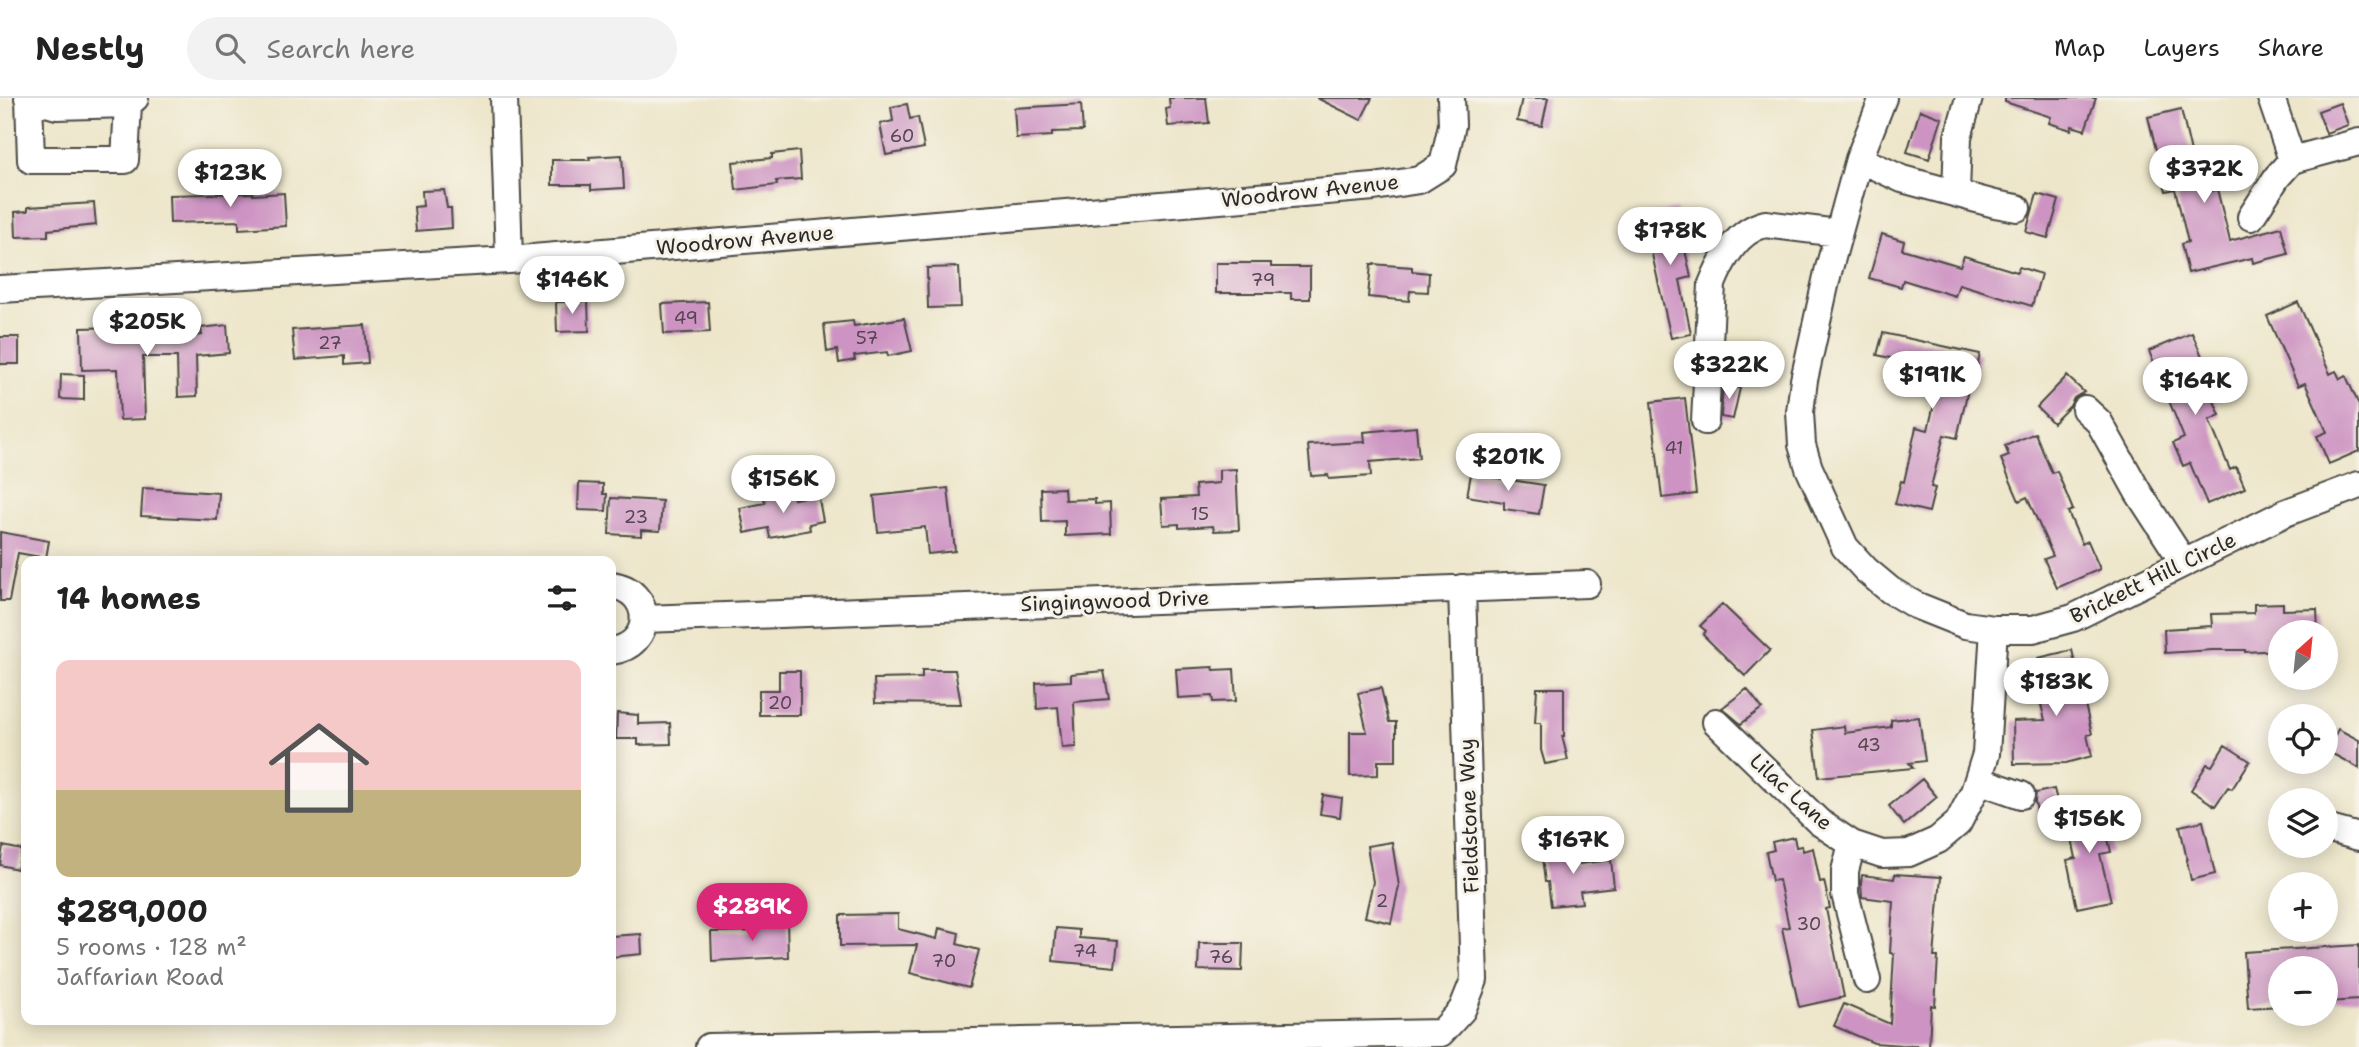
<!DOCTYPE html>
<meta charset="utf-8">
<style>
:root{--surface:#fff;--page:#f2f2f2;--text:#222;--muted:#767676;--line:#e0e0e0;--accent:#db2777}
body{margin:0;font-family:"Shantell Sans",sans-serif;background:var(--page);color:var(--text);height:100vh;display:flex;flex-direction:column;font-size:26px;white-space:nowrap}
*{box-sizing:border-box;margin:0}
p{font-size:23px;color:var(--muted)}
.icon{flex:none;width:38px;height:38px;fill:none;stroke:currentColor;stroke-width:2;stroke-linecap:round;stroke-linejoin:round}
.map{position:relative;flex:1;overflow:hidden}
.sheet{position:absolute;left:21px;top:458px;width:595px;height:469px;display:flex;flex-direction:column;background:var(--surface);border-radius:14px;box-shadow:0 4px 18px #0003}
.sheet>*{flex:none}
.needle{width:46px;rotate:27deg}
.buttons{position:absolute;left:2268px;top:522px;display:grid;gap:14px}
.buttons a{display:grid;place-items:center;width:70px;height:70px;border-radius:50%;background:var(--surface);box-shadow:0 4px 18px #0003;font-size:35px}
.price{position:absolute;translate:-50% -60px;padding:0 16px;border-radius:24px;background:#fff;color:#222;font-size:23px;line-height:46px;filter:drop-shadow(0 2px 4px #0008)}
.price::after{content:'';position:absolute;left:50%;top:42px;width:21px;height:16px;margin-left:-10px;background:inherit;clip-path:polygon(0 0,100% 0,50% 100%)}
.price.active{background:var(--accent);color:#fff}
ul{padding:0;list-style:none}
li{display:grid;align-content:center;gap:14px;height:371px;padding:0 35px}
li span{display:grid;place-items:center;height:217px;border-radius:14px;color:#555}
li>.icon{margin-inline-start:auto}
span .icon{width:126px;height:126px;fill:#fffc;stroke-width:1}
li b{font-size:30px}
h2{display:flex;justify-content:space-between;align-items:center;height:84px;padding:0 35px;font-size:30px}
header{display:flex;align-items:center;gap:42px;box-sizing:border-box;height:98px;padding:0 35px;background:var(--surface);border-bottom:2px solid var(--line)}
header strong{font-size:33px}
nav{display:flex;gap:38px;margin-inline-start:auto;font-size:24px}
.search{width:490px;height:63px;background:var(--page);display:flex;align-items:center;gap:18px;box-sizing:border-box;padding:0 24px;border-radius:38px;color:var(--muted);font-size:26px}
.map>svg:first-child{display:block}
.building{fill:#cd94c3}
.lines{fill:none;stroke-linecap:round;stroke-linejoin:round}
.minor-casing{stroke:#484743;stroke-width:30}
.minor{stroke:#fff;stroke-width:26}
.labels{text-anchor:middle;stroke-width:6;stroke-linejoin:round;paint-order:stroke}
.number-label{font-size:18px;fill:#544551}
.street-label{font-size:21px;fill:#2b2b2b;stroke:#f7f3e8}
</style>
<header>
<strong>Nestly</strong>
<div class="search"><svg class="icon" aria-label="search" viewBox="0 0 24 24"><circle cx="10" cy="10" r="6"/><path d="M15 15l6 6"/></svg>Search here</div>
<nav><a>Map</a><a>Layers</a><a>Share</a></nav>
</header>
<div class="map">
<svg width="2359" height="949" viewBox="0 0 2359 949">
<rect width="100%" height="100%" fill="#f7f3e8"/>
<filter id="ink" filterUnits="userSpaceOnUse"><feTurbulence type="fractalNoise" baseFrequency=".0143" numOctaves="2"/><feDisplacementMap in="SourceGraphic" scale="14" xChannelSelector="R" yChannelSelector="G"/><feConvolveMatrix kernelMatrix="1 2 1 2 8 2 1 2 1" color-interpolation-filters="sRGB"/></filter>
<filter id="wash" filterUnits="userSpaceOnUse"><feTurbulence type="fractalNoise" baseFrequency=".00686" numOctaves="4" result="noise"/><feDisplacementMap in="SourceGraphic" scale="28" xChannelSelector="R" yChannelSelector="G"/><feGaussianBlur stdDeviation="1.57" result="paint"/><feColorMatrix in="noise" values="0 0 0 0 0 0 0 0 0 0 0 0 0 0 0 0 0 1.4 0 .05"/><feComposite in="paint" operator="in"/></filter>
<g filter="url(#wash)">
<rect width="100%" height="100%" fill="#ede6ca"/>
<g id="blocks">
<path class="building" d="M 1169,0 L 1206,0 L 1209,25 L 1168,28 L 1166,11 L 1170,10 Z
M 1317,0 L 1372,0 L 1361,22 Z
M 1522,0 L 1548,0 L 1542,28 L 1517,23 Z
M 2005,0 L 2096,0 L 2085,32 L 2072,28 L 2071,32 L 2049,25 L 2051,19 L 2005,4 Z
M 2340,5 L 2348,27 L 2326,35 L 2318,13 Z
M 907,6 L 910,21 L 918,19 L 924,50 L 886,57 L 880,26 L 893,23 L 891,9 Z
M 1081,6 L 1083,33 L 1052,34 L 1052,38 L 1016,40 L 1014,10 Z
M 2181,11 L 2198,85 L 2206,83 L 2208,94 L 2217,91 L 2230,143 L 2281,129 L 2288,156 L 2253,165 L 2252,160 L 2188,175 L 2181,146 L 2188,144 L 2175,91 L 2166,93 L 2148,19 Z
M 1920,12 L 1942,20 L 1929,61 L 1907,54 Z
M 799,53 L 801,81 L 776,83 L 777,87 L 736,92 L 733,64 L 772,60 L 772,56 Z
M 622,57 L 624,90 L 591,92 L 591,87 L 552,87 L 552,62 L 590,62 L 589,59 Z
M 444,92 L 447,110 L 451,110 L 452,130 L 416,133 L 414,109 L 423,108 L 422,93 Z
M 253,95 L 253,97 L 284,95 L 286,128 L 239,131 L 239,123 L 170,125 L 169,97 Z
M 2037,96 L 2059,102 L 2048,140 L 2026,134 Z
M 94,105 L 96,127 L 48,132 L 48,138 L 16,139 L 15,114 L 28,113 L 28,109 Z
M 1676,111 L 1691,179 L 1680,182 L 1691,236 L 1671,240 L 1643,117 Z
M 1882,136 L 1904,143 L 1902,151 L 1960,168 L 1964,158 L 2017,174 L 2019,169 L 2041,176 L 2032,208 L 1959,186 L 1955,198 L 1903,182 L 1901,189 L 1869,180 Z
M 1216,165 L 1271,165 L 1271,169 L 1310,169 L 1310,201 L 1291,201 L 1291,195 L 1216,195 Z
M 1371,166 L 1412,169 L 1412,173 L 1429,175 L 1428,194 L 1410,193 L 1409,203 L 1368,199 Z
M 959,169 L 961,209 L 928,210 L 927,170 Z
M 588,203 L 589,233 L 557,234 L 556,204 Z
M 708,204 L 710,234 L 664,236 L 662,206 Z
M 2298,204 L 2330,276 L 2336,273 L 2340,281 L 2346,278 L 2359,307 L 2359,353 L 2329,366 L 2317,338 L 2327,334 L 2305,285 L 2298,288 L 2267,218 Z
M 904,220 L 912,253 L 888,258 L 887,254 L 854,258 L 855,262 L 839,265 L 837,252 L 827,254 L 824,226 L 853,223 L 854,228 Z
M 227,227 L 229,255 L 196,258 L 197,298 L 178,299 L 177,259 L 143,259 L 145,321 L 120,322 L 118,271 L 82,272 L 81,230 L 164,228 L 164,241 L 202,237 L 201,230 Z
M 365,227 L 368,265 L 344,267 L 344,258 L 295,262 L 292,232 Z
M 1883,235 L 1980,256 L 1973,288 L 1969,287 L 1957,340 L 1944,337 L 1931,389 L 1935,390 L 1929,414 L 1895,406 L 1901,383 L 1904,384 L 1916,329 L 1928,332 L 1941,276 L 1929,273 L 1930,269 L 1877,257 Z
M 2192,235 L 2205,265 L 2199,268 L 2220,317 L 2209,322 L 2230,372 L 2236,369 L 2245,390 L 2207,406 L 2190,365 L 2183,368 L 2173,345 L 2184,340 L 2149,253 Z
M 0,239 L 19,239 L 19,266 L 0,266 Z
M 61,276 L 84,277 L 84,302 L 60,301 Z
M 2067,278 L 2084,294 L 2074,300 L 2070,308 L 2053,325 L 2037,309 Z
M 1723,286 L 1740,290 L 1733,321 L 1721,319 Z
M 1685,300 L 1696,396 L 1662,400 L 1651,304 Z
M 1416,329 L 1419,360 L 1370,364 L 1371,378 L 1329,381 L 1328,377 L 1311,378 L 1308,347 L 1365,344 L 1364,334 Z
M 2035,335 L 2052,375 L 2057,373 L 2073,412 L 2068,414 L 2082,446 L 2088,443 L 2100,471 L 2057,490 L 2044,461 L 2053,458 L 2027,399 L 2019,403 L 2001,361 L 2009,358 L 2005,348 Z
M 1236,371 L 1239,432 L 1214,433 L 1213,428 L 1179,430 L 1179,426 L 1163,427 L 1161,401 L 1196,399 L 1195,387 L 1219,385 L 1219,372 Z
M 1471,376 L 1544,387 L 1539,416 L 1504,411 L 1504,404 L 1467,398 Z
M 579,385 L 603,386 L 603,396 L 607,396 L 606,413 L 578,412 Z
M 143,390 L 219,395 L 217,422 L 141,418 Z
M 948,390 L 955,453 L 928,456 L 925,429 L 878,434 L 874,398 Z
M 1064,390 L 1065,402 L 1095,401 L 1095,406 L 1110,405 L 1111,436 L 1065,438 L 1065,423 L 1042,424 L 1041,391 Z
M 792,394 L 794,401 L 818,396 L 823,423 L 809,426 L 810,432 L 770,440 L 768,430 L 745,435 L 740,410 L 765,405 L 764,400 Z
M 611,400 L 662,403 L 660,433 L 641,432 L 641,438 L 609,436 Z
M 0,434 L 49,443 L 46,460 L 18,455 L 9,503 L 0,503 Z
M 2283,505 L 2283,512 L 2317,511 L 2318,534 L 2280,534 L 2280,552 L 2245,554 L 2245,552 L 2213,552 L 2165,555 L 2164,531 L 2212,528 L 2211,516 L 2254,515 L 2254,506 Z
M 1722,506 L 1770,552 L 1745,578 L 1703,537 L 1706,533 L 1700,528 Z
M 2072,552 L 2092,636 L 2087,637 L 2092,658 L 2066,665 L 2014,666 L 2013,623 L 2045,622 L 2038,595 L 2045,593 L 2038,560 Z
M 1213,569 L 1214,572 L 1234,571 L 1236,603 L 1213,604 L 1212,598 L 1178,600 L 1176,571 Z
M 922,572 L 955,572 L 961,606 L 875,605 L 874,581 L 922,580 Z
M 779,573 L 800,573 L 800,617 L 759,617 L 759,592 L 779,592 Z
M 1104,573 L 1109,601 L 1074,604 L 1076,649 L 1062,650 L 1058,609 L 1037,611 L 1036,585 L 1071,583 L 1071,576 Z
M 1381,590 L 1389,624 L 1396,624 L 1396,663 L 1378,663 L 1378,677 L 1350,678 L 1350,634 L 1367,634 L 1358,595 Z
M 1537,590 L 1564,590 L 1564,638 L 1562,638 L 1568,662 L 1545,666 L 1541,652 L 1541,625 L 1535,625 Z
M 1747,591 L 1762,610 L 1741,626 L 1722,610 Z
M 617,615 L 638,617 L 638,626 L 670,625 L 671,646 L 638,647 L 638,641 L 616,641 Z
M 1919,619 L 1925,663 L 1909,665 L 1913,670 L 1819,679 L 1813,632 L 1844,628 L 1845,635 L 1891,629 L 1891,622 Z
M 2338,631 L 2359,642 L 2359,670 L 2327,653 Z
M 2225,647 L 2250,663 L 2232,691 L 2228,689 L 2215,708 L 2191,692 L 2207,666 L 2212,668 Z
M 1922,681 L 1937,699 L 1904,727 L 1889,708 Z
M 2054,691 L 2062,722 L 2040,727 L 2035,704 L 2036,695 Z
M 1323,697 L 1342,700 L 1340,719 L 1320,716 Z
M 2100,705 L 2111,754 L 2100,756 L 2111,803 L 2077,810 L 2067,762 L 2076,760 L 2066,713 Z
M 2203,723 L 2215,776 L 2191,782 L 2180,728 Z
M 1794,739 L 1796,749 L 1802,748 L 1803,753 L 1813,750 L 1820,784 L 1824,783 L 1830,810 L 1826,811 L 1844,899 L 1799,909 L 1782,830 L 1789,829 L 1779,782 L 1772,783 L 1766,754 L 1774,752 L 1772,744 Z
M 1392,744 L 1399,788 L 1391,825 L 1365,819 L 1373,784 L 1367,748 Z
M 3,748 L 22,752 L 17,771 L 0,767 Z
M 1569,748 L 1571,767 L 1611,762 L 1614,789 L 1580,793 L 1582,805 L 1551,808 L 1548,784 L 1545,784 L 1541,751 Z
M 1895,776 L 1941,779 L 1934,859 L 1938,859 L 1935,908 L 1931,907 L 1929,949 L 1874,945 L 1834,928 L 1844,906 L 1890,926 L 1894,856 L 1890,855 L 1893,803 L 1862,799 L 1861,785 L 1862,777 L 1894,781 Z
M 898,816 L 898,831 L 937,841 L 939,830 L 959,835 L 957,846 L 979,852 L 969,890 L 910,875 L 917,847 L 840,848 L 840,817 Z
M 758,822 L 787,822 L 788,859 L 712,863 L 711,834 L 758,833 Z
M 1056,830 L 1079,832 L 1079,840 L 1118,843 L 1115,869 L 1053,863 Z
M 641,836 L 642,856 L 611,859 L 611,838 Z
M 1199,845 L 1243,845 L 1242,873 L 1198,872 Z
M 2359,847 L 2359,902 L 2326,904 L 2326,870 L 2280,870 L 2280,908 L 2248,910 L 2244,854 Z"/>
</g>
</g>
<g filter="url(#ink)">
<use href="#blocks" fill-opacity="0" stroke="#484743" stroke-width="2"/>
<g class="lines">
<defs>
<path id="minor" d="M 28,0 L 57,8 L 128,6 L 135,0
M 29,0 L 31,62 L 125,62 L 128,6
M 504,0 L 509,162
M 1883,0 L 1859,61 L 1828,174 L 1804,282 L 1800,314 L 1802,347 L 1809,370 L 1845,449 L 1866,472 L 1890,492 L 1915,507 L 1965,527 L 1994,531 L 2033,531 L 2073,520 L 2285,415 L 2359,387
M 2271,0 L 2292,62
M 1859,61 L 1902,81 L 1995,106 L 2017,110
M 1956,94 L 1958,39 L 1969,0
M 2251,119 L 2277,79 L 2292,62 L 2359,44
M 0,191 L 509,162 L 1374,89 L 1419,82 L 1443,67 L 1452,27 L 1451,0
M 2085,311 L 2099,324 L 2138,394 L 2184,465
M 1705,323 L 1712,186 C 1722,161 1737,133 1765,126 L 1838,135
M 611,487 C 654,492 655,548 611,553
M 644,521 L 1587,486
M 1716,624 L 1819,724 L 1852,746 L 1882,756 L 1909,755 L 1938,742 L 1958,725 L 1974,694 L 1986,656 L 1994,531
M 1978,682 L 2021,697
M 2326,730 L 2359,739
M 1852,746 L 1845,773 L 1845,796 L 1867,882
M 709,949 L 1441,935 L 1462,912 L 1474,882 L 1462,490"/>
</defs>
<use href="#minor" class="minor-casing"/>
<use href="#minor" class="minor"/>
</g>
</g>
<g class="labels">
<g class="number-label">
<text x="902" y="44">60</text>
<text x="1263" y="188">79</text>
<text x="686" y="226">49</text>
<text x="867" y="246">57</text>
<text x="330" y="251">27</text>
<text x="1674" y="356">41</text>
<text x="1200" y="422">15</text>
<text x="636" y="425">23</text>
<text x="780" y="611">20</text>
<text x="1869" y="653">43</text>
<text x="1382" y="809">2</text>
<text x="1809" y="832">30</text>
<text x="1085" y="859">74</text>
<text x="1221" y="865">76</text>
<text x="944" y="869">70</text>
</g>
<g class="street-label">
<text transform="translate(1310 93) rotate(-6)" y="7">Woodrow Avenue</text>
<text transform="translate(745 142) rotate(-5)" y="7">Woodrow Avenue</text>
<text transform="translate(2153 480) rotate(-26)" y="7">Brickett Hill Circle</text>
<text transform="translate(1115 503) rotate(-2)" y="7">Singingwood Drive</text>
<text transform="translate(1791 694) rotate(42)" y="7">Lilac Lane</text>
<text transform="translate(1469 718) rotate(-92)" y="7">Fieldstone Way</text>
</g>
</g>
</svg>
<div class="buttons">
<a><svg class="needle" viewBox="-14 -14 28 28"><path d="M0-13l5 13h-10z" fill="#e53935"/><path d="M0 13l5-13h-10z" fill="#767676"/></svg></a>
<a><svg class="icon" aria-label="locate" viewBox="0 0 24 24"><circle cx="12" cy="12" r="6"/><path d="M12 2v4M12 18v4M2 12h4M18 12h4"/></svg></a>
<a><svg class="icon" aria-label="layers" viewBox="0 0 24 24"><path d="M12 4l9 5-9 5-9-5zM3 14l9 5 9-5"/></svg></a>
<a>+</a>
<a>−</a>
</div>
<b class="price" style="left:2204px;top:107px">$372K</b>
<b class="price" style="left:230px;top:111px">$123K</b>
<b class="price" style="left:1670px;top:169px">$178K</b>
<b class="price" style="left:572px;top:218px">$146K</b>
<b class="price" style="left:147px;top:260px">$205K</b>
<b class="price" style="left:1729px;top:303px">$322K</b>
<b class="price" style="left:1932px;top:313px">$191K</b>
<b class="price" style="left:2195px;top:319px">$164K</b>
<b class="price" style="left:1508px;top:395px">$201K</b>
<b class="price" style="left:783px;top:417px">$156K</b>
<b class="price" style="left:2056px;top:620px">$183K</b>
<b class="price" style="left:2089px;top:757px">$156K</b>
<b class="price" style="left:1573px;top:778px">$167K</b>
<b class="price active" style="left:752px;top:845px">$289K</b>
<section class="sheet">
<h2>14 homes<svg class="icon" aria-label="filters" viewBox="0 0 24 24"><path d="M4 7h16M4 17h16"/><circle cx="9" cy="7" r="2"/><circle cx="15" cy="17" r="2"/></svg></h2>
<ul>
<li><span style="background:linear-gradient(#f6c9c9 60%,#c2b280 0)"><svg class="icon" aria-label="home" viewBox="0 0 24 24"><path d="M3 11l9-7 9 7M6 9v11h12V9"/></svg></span><div><b>$289,000</b><p>5 rooms · 128 m²</p><p>Jaffarian Road</p></div></li>
</ul>
</section>
</div>
